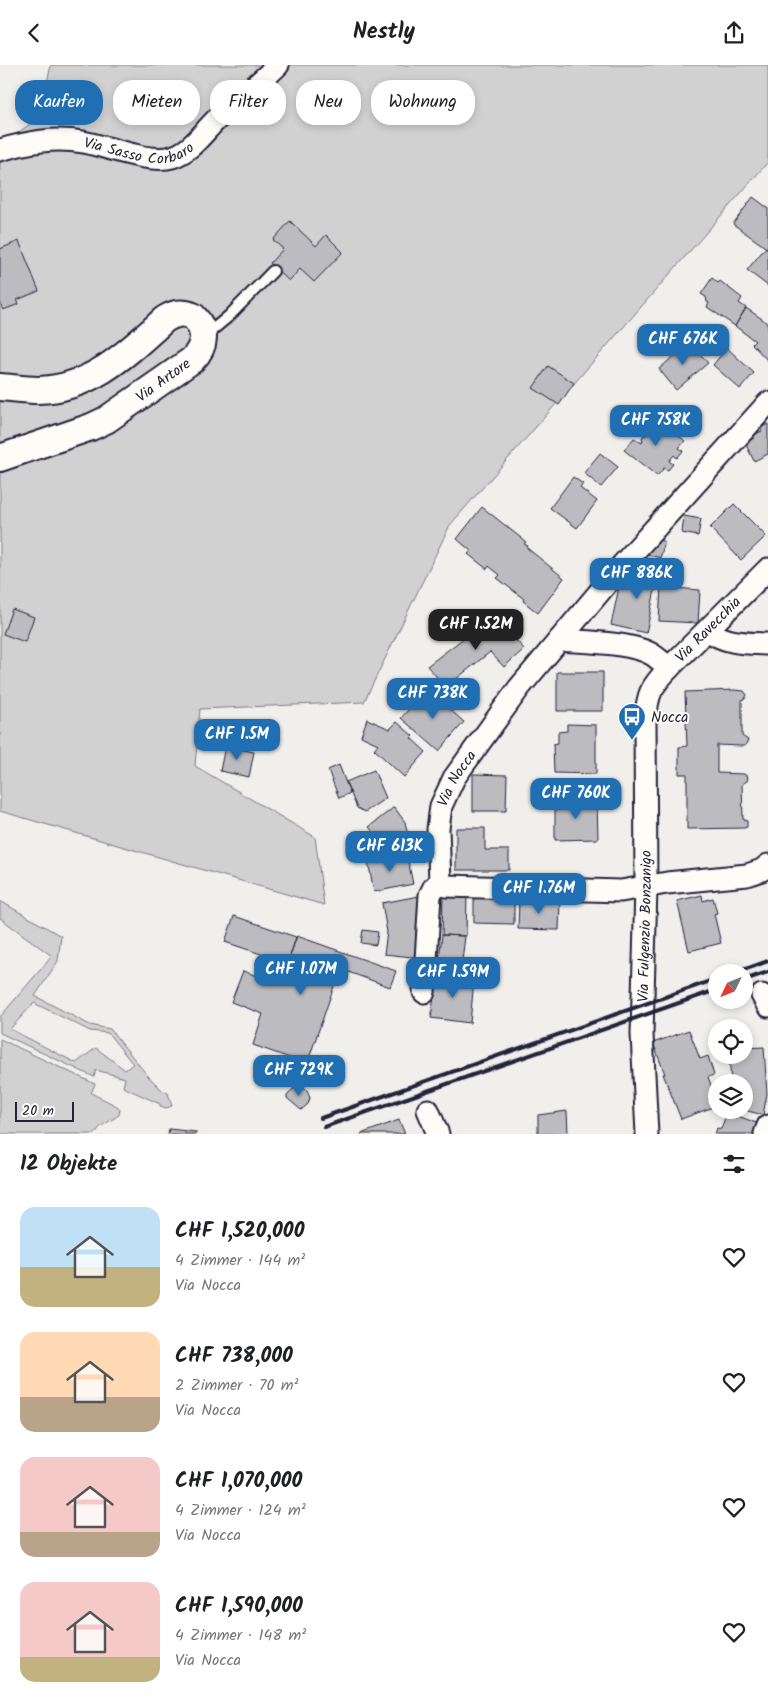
<!DOCTYPE html>
<html lang="de">
<meta charset="utf-8">
<style>
:root{--surface:#fff;--page:#f2f2f2;--text:#202124;--muted:#757577;--accent:#1f6fb2}
body{margin:0;font-family:Kalam,sans-serif;background:var(--page);color:var(--text);height:100vh;display:flex;flex-direction:column;font-size:19px;white-space:nowrap}
*{box-sizing:border-box;margin:0}
p{font-size:16px;color:var(--muted)}
.icon{flex:none;width:28px;height:28px;fill:none;stroke:currentColor;stroke-width:2;stroke-linecap:round;stroke-linejoin:round}
.map{position:relative;height:1069px;overflow:hidden}
.panel{display:flex;flex-direction:column;background:var(--surface);flex:1}
.panel>*{flex:none}
.hud{position:absolute;left:15px;top:15px;width:500px;height:45px;display:flex;gap:10px}
.needle{width:32px;rotate:227deg}
.buttons{position:absolute;left:708px;top:899px;display:grid;gap:10px}
.buttons a{display:grid;place-items:center;width:45px;height:45px;border-radius:50%;background:var(--surface);box-shadow:0 2px 8px #0003;font-size:25px}
.scale{position:absolute;left:15px;bottom:12px;width:59px;box-sizing:border-box;padding-left:5px;border:2px solid #22223b;border-top:0;font-size:14px;line-height:18px;white-space:nowrap;color:#22223b;-webkit-text-stroke:4px #fdfcf7;paint-order:stroke}
.price{position:absolute;translate:-50% -42px;padding:0 11px;border-radius:10px;background:var(--accent);color:#fff;font-size:16px;line-height:32px;filter:drop-shadow(0 1px 2px #0008)}
.price::after{content:'';position:absolute;left:50%;top:30px;width:15px;height:11px;margin-left:-8px;background:inherit;clip-path:polygon(0 0,100% 0,50% 100%)}
.price.on{background:#222;color:#fff}
ul{padding:0;list-style:none}
li{display:flex;align-items:center;gap:15px;height:125px;padding:0 20px}
li span{display:grid;place-items:center;flex:none;width:140px;height:100px;border-radius:15px;color:#555}
li>.icon{margin-inline-start:auto}
span .icon{width:60px;height:60px;fill:#fffc;stroke-width:1}
li b{font-size:21px}
h2{display:flex;justify-content:space-between;align-items:center;height:60px;padding:0 20px;font-size:21px}
.tag{padding:0 18px;border-radius:20px;background:var(--surface);box-shadow:0 2px 8px #0003;font-size:18px;line-height:45px}
.tag.on{background:var(--accent);color:#fff}
header{display:flex;justify-content:space-between;align-items:center;height:65px;padding:0 20px;background:var(--surface);font-size:22px;font-weight:600}
.map>svg:first-child{display:block}
.green{fill:#d2d1d1;stroke:#7a7a86;fill-rule:evenodd}
.building{fill:#bcbcc0;stroke:#22223b}
.lines{fill:none;stroke-linecap:round;stroke-linejoin:round}
.service-casing{stroke:#22223b;stroke-width:14}
.minor-casing{stroke:#22223b;stroke-width:25}
.tertiary-casing{stroke:#22223b;stroke-width:30}
.service{stroke:#fdfcf7;stroke-width:10}
.minor{stroke:#fdfcf7;stroke-width:21}
.tertiary{stroke:#fdfcf7;stroke-width:26}
.rail{stroke:#22223b;stroke-width:4}
.labels{text-anchor:middle;stroke-width:4;stroke-linejoin:round;paint-order:stroke}
.street-label{font-size:15px;fill:#22223b;stroke:#fdfcf7}
.poi-label{font-size:15px;fill:#22223b;stroke:#fdfcf7;text-anchor:start}
</style>
<header><svg class="icon" aria-label="back" viewBox="0 0 24 24"><path d="M15 5l-7 7 7 7"/></svg>Nestly<svg class="icon" aria-label="share" viewBox="0 0 24 24"><path d="M12 15V3M7 8l5-5 5 5M5 13v7h14v-7"/></svg></header>
<div class="map">
<svg width="768" height="1069" viewBox="0 0 768 1069">
<rect width="100%" height="100%" fill="#f0efec"/>
<filter id="ink" filterUnits="userSpaceOnUse"><feTurbulence type="fractalNoise" baseFrequency=".02" numOctaves="2"/><feDisplacementMap in="SourceGraphic" scale="10" xChannelSelector="R" yChannelSelector="G"/><feConvolveMatrix kernelMatrix="1 2 1 2 8 2 1 2 1" color-interpolation-filters="sRGB"/></filter>
<g filter="url(#ink)">
<path class="green" d="M 51,0 L 768,0 L 768,97 L 450,460 L 364,637 L 200,644 L 195,701 L 315,772 L 324,840 L 0,746 L 0,80 L 39,53 Z
M 0,836 L 61,871 L 58,896 L 35,931 L 90,960 L 110,964 L 147,1010 L 162,1025 L 168,1028 L 172,1041 L 166,1043 L 160,1041 L 160,1039 L 123,1022 L 125,1013 L 96,1005 L 94,1012 L 0,968 L 0,952 L 52,891 L 0,853 ZM 34,938 L 90,966 L 108,968 L 133,999 L 125,1005 L 96,983 L 76,998 L 10,964 Z
M 0,974 L 95,1019 L 91,1028 L 117,1041 L 120,1044 L 119,1050 L 100,1062 L 95,1069 L 0,1069 Z"/>
<path class="building" d="M 753,132 L 768,143 L 768,184 L 733,159 Z
M 290,156 L 316,181 L 326,170 L 343,187 L 314,217 L 300,204 L 289,216 L 270,198 L 283,184 L 273,175 Z
M 19,176 L 39,226 L 17,235 L 19,239 L 3,245 L 0,237 L 0,184 Z
M 766,182 L 768,184 L 768,221 L 747,205 Z
M 712,213 L 718,218 L 720,216 L 742,233 L 739,238 L 746,243 L 735,261 L 707,242 L 709,238 L 707,237 L 706,232 L 701,229 Z
M 746,243 L 765,256 L 768,261 L 768,296 L 752,279 L 755,276 L 735,261 Z
M 690,277 L 708,298 L 676,325 L 659,304 Z
M 727,283 L 754,308 L 740,324 L 713,300 Z
M 548,301 L 574,318 L 559,340 L 533,323 Z
M 653,350 L 685,376 L 679,383 L 683,386 L 677,393 L 674,390 L 669,396 L 673,399 L 668,405 L 664,403 L 657,411 L 624,385 L 634,373 L 642,378 L 643,376 L 642,373 L 643,371 L 650,368 L 643,363 Z
M 768,359 L 768,389 L 754,396 L 745,378 L 754,373 L 753,370 L 762,366 L 760,363 Z
M 600,388 L 618,402 L 601,422 L 584,408 Z
M 573,412 L 583,419 L 580,423 L 597,436 L 577,463 L 550,443 Z
M 734,439 L 766,471 L 741,495 L 710,463 Z
M 482,442 L 526,477 L 524,479 L 528,481 L 527,483 L 564,513 L 538,548 L 523,536 L 524,534 L 497,513 L 500,510 L 489,501 L 487,504 L 468,489 L 471,486 L 457,474 Z
M 684,451 L 701,454 L 698,471 L 682,468 Z
M 654,473 L 665,477 L 660,493 L 643,488 Z
M 645,493 L 661,496 L 646,568 L 611,560 L 619,522 L 626,523 L 627,516 L 640,519 Z
M 661,522 L 700,525 L 698,558 L 659,556 Z
M 12,544 L 34,552 L 25,577 L 3,569 Z
M 494,550 L 524,584 L 504,602 L 490,587 L 446,622 L 427,601 Z
M 557,607 L 603,607 L 603,646 L 557,646 Z
M 427,624 L 464,657 L 439,686 L 401,653 Z
M 734,625 L 744,626 L 747,630 L 745,634 L 742,635 L 742,671 L 748,675 L 745,681 L 742,681 L 717,680 L 717,708 L 744,709 L 748,712 L 747,716 L 742,719 L 743,754 L 747,756 L 747,762 L 744,763 L 687,764 L 687,709 L 679,709 L 679,682 L 687,681 L 685,627 Z
M 367,654 L 390,664 L 397,657 L 413,671 L 411,673 L 426,687 L 404,712 L 374,684 L 378,679 L 361,671 Z
M 567,659 L 596,660 L 596,709 L 554,708 L 553,679 L 558,678 L 558,667 L 567,666 Z
M 225,681 L 254,687 L 249,712 L 220,706 Z
M 339,700 L 350,728 L 339,733 L 328,705 Z
M 374,705 L 386,733 L 365,747 L 357,743 L 346,717 Z
M 473,709 L 507,710 L 506,746 L 473,746 Z
M 555,735 L 597,735 L 598,774 L 555,775 Z
M 394,742 L 405,757 L 411,784 L 380,789 L 375,769 L 369,762 Z
M 456,763 L 485,763 L 485,785 L 509,785 L 509,805 L 456,805 Z
M 372,777 L 376,791 L 361,794 L 358,781 Z
M 407,791 L 413,819 L 374,827 L 368,796 L 390,792 L 390,794 Z
M 443,829 L 467,829 L 466,871 L 442,870 Z
M 702,830 L 703,836 L 713,833 L 717,848 L 714,849 L 721,878 L 689,886 L 677,836 Z
M 419,831 L 425,862 L 422,893 L 384,889 L 387,867 L 382,838 Z
M 474,831 L 514,832 L 514,859 L 474,858 Z
M 519,835 L 560,836 L 559,865 L 518,864 Z
M 234,851 L 296,872 L 288,898 L 225,877 Z
M 363,865 L 378,867 L 376,880 L 361,878 Z
M 442,870 L 465,871 L 460,913 L 437,910 Z
M 297,871 L 396,906 L 390,922 L 340,904 L 307,999 L 253,980 L 263,949 L 231,937 L 243,906 L 280,919 Z
M 437,910 L 474,915 L 470,958 L 431,953 Z
M 689,965 L 700,994 L 708,991 L 714,1010 L 708,1012 L 716,1034 L 716,1041 L 681,1054 L 663,1009 L 665,1009 L 653,978 Z
M 764,982 L 767,1029 L 763,1050 L 744,1045 L 744,1018 L 731,1018 L 729,990 L 744,990 L 744,983 Z
M 300,1022 L 307,1025 L 310,1033 L 308,1039 L 301,1045 L 287,1033 L 287,1031 L 294,1023 Z
M 567,1046 L 568,1069 L 538,1069 L 538,1050 Z
M 726,1050 L 736,1054 L 738,1051 L 759,1059 L 755,1069 L 715,1069 L 717,1063 L 721,1064 Z
M 399,1055 L 405,1069 L 361,1069 Z
M 169,1064 L 196,1067 L 196,1069 L 168,1069 Z"/>
<g class="lines">
<defs>
<path id="service" d="M 205,271 L 229,251 L 273,206"/>
<g id="minor">
<path id="s1" d="M 0,85 C 28,77 54,72 83,77 C 107,81 150,99 172,92 C 192,86 203,67 218,53 C 237,35 259,19 278,0"/>
<path d="M 708,565 C 725,579 747,578 768,579"/>
<path d="M 559,575 C 584,577 633,577 653,590 C 659,594 664,599 669,603"/>
<path id="s2" d="M 440,817 L 438,764 L 441,741 L 454,713 L 519,623 L 623,499 L 768,338"/>
<path d="M 440,817 L 446,821 L 621,826 L 667,818 L 747,810 L 762,805 L 768,800"/>
<path d="M 424,927 L 430,830 L 434,822 L 440,817"/>
<path d="M 762,930 L 768,941"/>
<path d="M 428,1045 L 438,1069"/>
<path id="s3" d="M 647,1069 L 642,969 L 646,822 L 645,655 C 648,628 650,623 669,603 L 768,504"/>
<path d="M 765,1069 L 768,1061"/>
</g>
<path id="tertiary" d="M 0,322 C 13,323 26,325 38,325 C 92,324 128,287 165,254 C 175,248 182,247 193,251 C 207,265 206,281 192,295 L 106,355 L 91,362 L 0,393"/>
</defs>
<use href="#service" class="service-casing"/>
<use href="#minor" class="minor-casing"/>
<use href="#tertiary" class="tertiary-casing"/>
<use href="#service" class="service"/>
<use href="#minor" class="minor"/>
<use href="#tertiary" class="tertiary"/>
<path class="rail" d="M 735,908 L 768,896
M 744,915 L 768,907
M 321,1053 L 716,914
M 324,1062 L 716,925"/>
</g>
</g>
<defs>
<symbol id="bus-pin" viewBox="-11 -11 22 30"><path d="M0 17L-7.5 6A9.5 9.5 0 1 1 7.5 6Z" fill="#1f6fb2" stroke="#fdfcf7"/><path d="M-5-6H5V4H4V6H2V4H-2V6H-4V4H-5ZM-3.5-4V0h7V-4ZM-3.5 1.2v1.5H-2V1.2ZM2 1.2v1.5H3.5V1.2Z" fill="#fff"/></symbol>
</defs>
<g fill-rule="evenodd">
<use href="#bus-pin" x="616" y="636" width="32" height="43"/>
</g>
<g class="labels">
<g class="street-label">
<text dy="5" stroke="none"><textPath href="#s1" startOffset="142">Via Sasso Corbaro</textPath></text>
<text transform="translate(163 315) rotate(-36)" y="5">Via Artore</text>
<text dy="5" stroke="none"><textPath href="#s3" startOffset="528">Via Ravecchia</textPath></text>
<text dy="5" stroke="none"><textPath href="#s2" startOffset="108">Via Nocca</textPath></text>
<text dy="5" stroke="none"><textPath href="#s3" startOffset="208">Via Fulgenzio Bonzanigo</textPath></text>
</g>
<g class="poi-label">
<text x="651" y="657">Nocca</text>
</g>
</g>
</svg>
<div class="buttons">
<a><svg class="needle" viewBox="-14 -14 28 28"><path d="M0-13l5 13h-10z" fill="#e53935"/><path d="M0 13l5-13h-10z" fill="#757577"/></svg></a>
<a><svg class="icon" aria-label="locate" viewBox="0 0 24 24"><circle cx="12" cy="12" r="6"/><path d="M12 2v4M12 18v4M2 12h4M18 12h4"/></svg></a>
<a><svg class="icon" aria-label="layers" viewBox="0 0 24 24"><path d="M12 4l9 5-9 5-9-5zM3 14l9 5 9-5"/></svg></a>
</div>
<div class="scale">20 m</div>
<b class="price" style="left:683px;top:301px">CHF 676K</b>
<b class="price" style="left:656px;top:382px">CHF 758K</b>
<b class="price" style="left:637px;top:535px">CHF 886K</b>
<b class="price on" style="left:476px;top:586px">CHF 1.52M</b>
<b class="price" style="left:433px;top:655px">CHF 738K</b>
<b class="price" style="left:237px;top:696px">CHF 1.5M</b>
<b class="price" style="left:576px;top:755px">CHF 760K</b>
<b class="price" style="left:390px;top:808px">CHF 613K</b>
<b class="price" style="left:539px;top:850px">CHF 1.76M</b>
<b class="price" style="left:301px;top:931px">CHF 1.07M</b>
<b class="price" style="left:453px;top:934px">CHF 1.59M</b>
<b class="price" style="left:299px;top:1032px">CHF 729K</b>
<div class="hud">
<a class="tag on">Kaufen</a>
<a class="tag">Mieten</a>
<a class="tag">Filter</a>
<a class="tag">Neu</a>
<a class="tag">Wohnung</a>
</div>
</div>
<section class="panel">
<h2>12 Objekte<svg class="icon" aria-label="filters" viewBox="0 0 24 24"><path d="M4 7h16M4 17h16"/><circle cx="9" cy="7" r="2"/><circle cx="15" cy="17" r="2"/></svg></h2>
<ul>
<li><span style="background:linear-gradient(#bfe0f5 60%,#c2b280 0)"><svg class="icon" aria-label="home" viewBox="0 0 24 24"><path d="M3 11l9-7 9 7M6 9v11h12V9"/></svg></span><div><b>CHF 1,520,000</b><p>4 Zimmer · 144 m²</p><p>Via Nocca</p></div><svg class="icon" aria-label="heart" viewBox="0 0 24 24"><path d="M12 20l-8-8c-3-5 5-10 8-4 3-6 11-1 8 4z"/></svg></li>
<li><span style="background:linear-gradient(#ffd9b3 65%,#b9a48a 0)"><svg class="icon" aria-label="home" viewBox="0 0 24 24"><path d="M3 11l9-7 9 7M6 9v11h12V9"/></svg></span><div><b>CHF 738,000</b><p>2 Zimmer · 70 m²</p><p>Via Nocca</p></div><svg class="icon" aria-label="heart" viewBox="0 0 24 24"><path d="M12 20l-8-8c-3-5 5-10 8-4 3-6 11-1 8 4z"/></svg></li>
<li><span style="background:linear-gradient(#f6c9c9 75%,#b9a48a 0)"><svg class="icon" aria-label="home" viewBox="0 0 24 24"><path d="M3 11l9-7 9 7M6 9v11h12V9"/></svg></span><div><b>CHF 1,070,000</b><p>4 Zimmer · 124 m²</p><p>Via Nocca</p></div><svg class="icon" aria-label="heart" viewBox="0 0 24 24"><path d="M12 20l-8-8c-3-5 5-10 8-4 3-6 11-1 8 4z"/></svg></li>
<li><span style="background:linear-gradient(#f6c9c9 75%,#c2b280 0)"><svg class="icon" aria-label="home" viewBox="0 0 24 24"><path d="M3 11l9-7 9 7M6 9v11h12V9"/></svg></span><div><b>CHF 1,590,000</b><p>4 Zimmer · 148 m²</p><p>Via Nocca</p></div><svg class="icon" aria-label="heart" viewBox="0 0 24 24"><path d="M12 20l-8-8c-3-5 5-10 8-4 3-6 11-1 8 4z"/></svg></li>
</ul>
</section>
